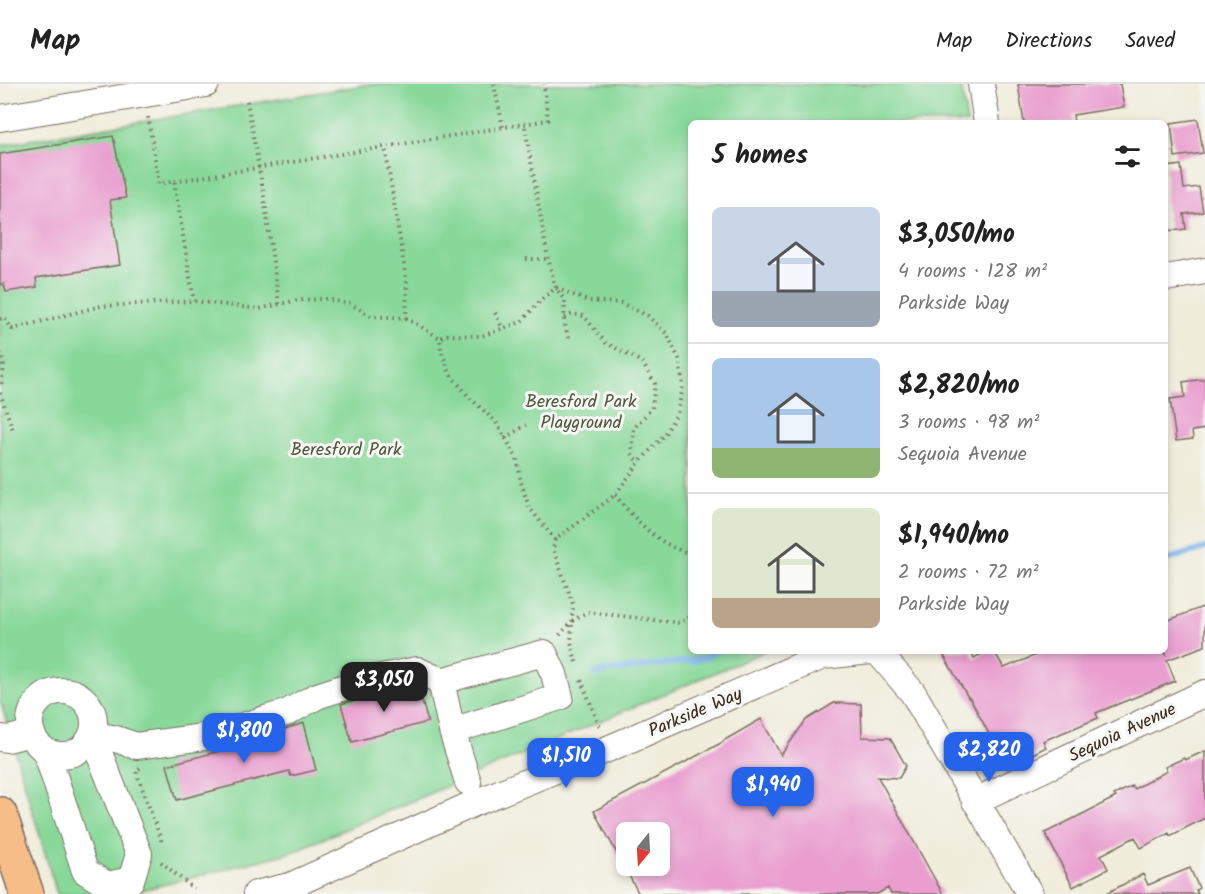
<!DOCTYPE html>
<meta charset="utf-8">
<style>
:root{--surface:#fff;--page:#f6f6f6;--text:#222;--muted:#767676;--line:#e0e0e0;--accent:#2563eb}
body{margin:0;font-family:Kalam,sans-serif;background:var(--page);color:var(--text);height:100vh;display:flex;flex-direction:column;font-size:22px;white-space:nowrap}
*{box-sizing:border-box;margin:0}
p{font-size:20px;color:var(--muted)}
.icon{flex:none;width:33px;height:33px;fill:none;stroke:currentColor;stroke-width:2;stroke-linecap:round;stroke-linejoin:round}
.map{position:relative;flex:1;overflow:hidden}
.sheet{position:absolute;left:688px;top:36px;width:480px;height:534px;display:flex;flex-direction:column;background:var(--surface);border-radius:9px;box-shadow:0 3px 9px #0003}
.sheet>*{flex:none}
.needle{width:39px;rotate:198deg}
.fabs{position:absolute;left:616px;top:738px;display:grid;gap:12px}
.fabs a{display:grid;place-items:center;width:54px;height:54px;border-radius:9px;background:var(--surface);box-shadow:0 3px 9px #0003;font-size:30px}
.price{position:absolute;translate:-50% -51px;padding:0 14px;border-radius:12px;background:var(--accent);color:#fff;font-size:20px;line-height:39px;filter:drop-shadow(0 2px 3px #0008)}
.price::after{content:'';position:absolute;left:50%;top:36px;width:18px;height:14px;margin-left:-9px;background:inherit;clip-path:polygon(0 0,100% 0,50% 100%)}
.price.active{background:#222;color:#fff}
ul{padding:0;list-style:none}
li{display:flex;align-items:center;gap:18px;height:150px;padding:0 24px}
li+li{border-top:2px solid var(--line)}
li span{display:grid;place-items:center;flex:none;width:168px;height:120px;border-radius:9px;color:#555}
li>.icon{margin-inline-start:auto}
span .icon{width:72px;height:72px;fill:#fffc;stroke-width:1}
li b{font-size:26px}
h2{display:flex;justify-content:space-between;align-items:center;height:72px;padding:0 24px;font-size:26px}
header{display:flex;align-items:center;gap:36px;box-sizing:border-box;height:84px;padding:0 30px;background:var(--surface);border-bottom:2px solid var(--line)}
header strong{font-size:28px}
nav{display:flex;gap:33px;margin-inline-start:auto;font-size:21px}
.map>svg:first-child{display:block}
.green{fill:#87d899;stroke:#61815c;stroke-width:1.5}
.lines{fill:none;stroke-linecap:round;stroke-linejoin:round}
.stream{stroke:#7db4ec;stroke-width:6}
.building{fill:#e99ecf;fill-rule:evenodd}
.minor-casing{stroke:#7a6e60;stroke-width:28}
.major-casing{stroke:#7a6e60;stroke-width:36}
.path{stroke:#7a6e60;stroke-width:4;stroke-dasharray:1.5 4.5;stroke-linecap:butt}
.minor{stroke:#fff;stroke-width:26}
.major{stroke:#f7bd88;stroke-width:33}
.labels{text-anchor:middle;stroke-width:6;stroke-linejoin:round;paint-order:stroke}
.park-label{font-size:18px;fill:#4e563d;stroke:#f6f6f2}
.street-label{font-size:18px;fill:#3b2a1e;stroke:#f6f6f2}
</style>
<header>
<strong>Map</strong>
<nav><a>Map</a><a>Directions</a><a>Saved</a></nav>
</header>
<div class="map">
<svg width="1205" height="810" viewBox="0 0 1205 810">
<rect width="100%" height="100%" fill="#f6f6f2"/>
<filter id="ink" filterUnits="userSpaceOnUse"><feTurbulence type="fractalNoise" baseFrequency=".0167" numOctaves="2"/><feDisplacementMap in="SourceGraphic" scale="12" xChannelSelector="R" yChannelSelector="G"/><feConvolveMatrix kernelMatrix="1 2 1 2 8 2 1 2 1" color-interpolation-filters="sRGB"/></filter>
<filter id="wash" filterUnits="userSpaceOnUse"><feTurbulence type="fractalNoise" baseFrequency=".008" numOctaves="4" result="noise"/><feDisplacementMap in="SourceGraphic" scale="24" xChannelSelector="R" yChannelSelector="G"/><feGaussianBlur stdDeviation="1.35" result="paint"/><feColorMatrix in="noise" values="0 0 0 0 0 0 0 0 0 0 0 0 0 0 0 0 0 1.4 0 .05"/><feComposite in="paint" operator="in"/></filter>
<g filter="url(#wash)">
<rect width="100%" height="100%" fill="#f0eddb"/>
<path class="green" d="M 370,0 L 961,0 L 967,39 L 692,39 L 692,567 L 766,567 L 289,769 L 126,810 L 57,810 L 0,616 L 0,61 Z"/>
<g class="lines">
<path class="stream" d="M 1166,476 L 1205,464
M 595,589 L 697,576 L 707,573 L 716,567"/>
</g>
<g id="blocks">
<path class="building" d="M 1018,0 L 1120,0 L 1124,23 L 1073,31 L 1074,39 L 1024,39 Z
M 1198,35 L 1203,69 L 1175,73 L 1171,39 Z
M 113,52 L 126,114 L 110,116 L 120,181 L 36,194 L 37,203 L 6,208 L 4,200 L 0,201 L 0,70 Z
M 1181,81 L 1184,105 L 1199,103 L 1203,128 L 1184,130 L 1186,145 L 1170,147 L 1166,119 L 1166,83 Z
M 1205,295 L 1205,345 L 1192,347 L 1193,355 L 1176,357 L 1170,315 L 1185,313 L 1183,298 Z
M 1205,522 L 1205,562 L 1167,576 L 1175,597 L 1096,629 L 1098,634 L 1043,657 L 1046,663 L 1007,684 L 970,614 L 969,615 L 941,567 L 971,567 L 974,574 L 987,567 L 994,567 L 1004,584 L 1046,567 L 1164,567 L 1166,572 L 1166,537 Z
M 415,602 L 418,603 L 428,638 L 352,658 L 341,620 L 379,609 Z
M 834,619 L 861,620 L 862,653 L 890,654 L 906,682 L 899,694 L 878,693 L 943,810 L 891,810 L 888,804 L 877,810 L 639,810 L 594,727 L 723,658 L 723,657 L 761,635 L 781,671 L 806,636 ZM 627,748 L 660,748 L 660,782 L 627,782 Z
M 304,639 L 316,686 L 291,692 L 289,687 L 177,716 L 167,681 L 280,651 L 279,647 Z
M 1205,667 L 1205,734 L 1170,752 L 1169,749 L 1141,764 L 1135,753 L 1101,771 L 1108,785 L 1073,803 L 1045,749 L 1116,713 L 1114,711 L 1132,702 L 1134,705 L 1167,687 L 1165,683 L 1184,674 L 1185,676 Z
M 1190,784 L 1199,804 L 1196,806 L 1198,810 L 1105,810 L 1143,790 L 1148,801 Z"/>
</g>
</g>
<g filter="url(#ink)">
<use href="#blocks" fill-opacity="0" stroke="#7a6e60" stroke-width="1.5"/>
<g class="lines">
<defs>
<path id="minor" d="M 981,0 L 987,39
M 0,34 L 206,0
M 1166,194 L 1205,187
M 877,567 L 913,609 L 1030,810
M 441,597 L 452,647 L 468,698
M30 639a32 32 0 1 1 64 0a32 32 0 1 1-64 0Z
M 0,654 L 8,655 L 32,649
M 46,667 L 85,787 L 107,801 L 131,796 L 139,770 L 92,651 L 113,654 L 136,662 L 211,652 L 288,628 L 317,612 L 366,596 L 417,586 L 441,597 L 544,569 L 554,590 L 560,613 L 452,647
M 975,717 L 1205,609
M 256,810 L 290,802 L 477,718 L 610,664 L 823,572 L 871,567"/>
<path id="major" d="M 0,730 L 27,810"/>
</defs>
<use href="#minor" class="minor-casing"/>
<use href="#major" class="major-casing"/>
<path class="path" d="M 494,0 L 503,44
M 247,17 L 264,112 L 279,220
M 148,33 L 159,100 L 548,36 L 544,0
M 525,43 L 548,175 L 556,204 L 565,217 L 564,237 L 569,256
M 174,98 L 194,217
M 526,175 L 548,175
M 495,229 L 503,245
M 406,234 L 440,254
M 565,234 L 572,230 L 584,232 L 606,259 L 642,278 L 655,300 L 652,324 L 634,344 L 632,369 L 638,380
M 0,235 L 5,234 L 12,245 L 101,222 L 194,217 L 259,225 L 298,216 L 326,215 L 351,220 L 371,232 L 406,234 L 407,199 L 385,63
M 0,269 C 6,281 3,292 0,304
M 0,309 L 13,346
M 505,354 L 526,341
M 615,411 C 636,436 658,462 692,470
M 555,456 L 529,423 L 521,398 L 517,374 L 496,338 L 470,314 L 450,290 L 441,265 L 440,254 L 447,251 L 482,252 L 521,238 L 543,214 L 556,204 L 588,217 L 621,219 L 648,232 L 667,250 L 679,275 L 683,302 L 677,330 L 664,351 L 638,380 L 615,411 L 555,456 L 553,465 L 573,520 L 572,537 L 558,553
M 576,578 L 571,558 L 572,537 L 587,528 L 680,539 L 692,532
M 581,596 L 600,643
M 140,684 L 136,687 L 161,756 L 160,761
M 161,778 L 194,805"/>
<use href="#minor" class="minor"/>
<use href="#major" class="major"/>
</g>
</g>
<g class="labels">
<g class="park-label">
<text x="581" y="323">Beresford Park<tspan x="581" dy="21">Playground</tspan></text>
<text x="346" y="371">Beresford Park</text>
</g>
<g class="street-label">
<text transform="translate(695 628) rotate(-23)" y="6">Parkside Way</text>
<text transform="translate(1122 648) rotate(-25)" y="6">Sequoia Avenue</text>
</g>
</g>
</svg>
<div class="fabs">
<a><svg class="needle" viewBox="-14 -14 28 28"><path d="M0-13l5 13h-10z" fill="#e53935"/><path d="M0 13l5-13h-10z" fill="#767676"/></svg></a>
</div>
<b class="price active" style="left:384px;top:629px">$3,050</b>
<b class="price" style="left:244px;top:680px">$1,800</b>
<b class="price" style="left:989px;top:699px">$2,820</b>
<b class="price" style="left:566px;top:705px">$1,510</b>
<b class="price" style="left:773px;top:734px">$1,940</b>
<section class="sheet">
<h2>5 homes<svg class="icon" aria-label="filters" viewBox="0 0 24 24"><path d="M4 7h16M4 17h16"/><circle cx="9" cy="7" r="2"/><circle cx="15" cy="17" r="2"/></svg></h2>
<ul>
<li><span style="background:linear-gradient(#c9d6e8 70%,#9aa5b1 0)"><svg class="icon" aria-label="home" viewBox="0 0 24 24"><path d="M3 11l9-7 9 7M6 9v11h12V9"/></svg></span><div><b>$3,050/mo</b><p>4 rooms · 128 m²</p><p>Parkside Way</p></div></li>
<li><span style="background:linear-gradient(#a9c7e8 75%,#8fb573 0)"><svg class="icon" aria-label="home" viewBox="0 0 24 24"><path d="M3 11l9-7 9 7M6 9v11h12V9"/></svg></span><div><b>$2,820/mo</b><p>3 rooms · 98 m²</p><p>Sequoia Avenue</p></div></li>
<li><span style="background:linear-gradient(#dfe7d0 75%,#b9a48a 0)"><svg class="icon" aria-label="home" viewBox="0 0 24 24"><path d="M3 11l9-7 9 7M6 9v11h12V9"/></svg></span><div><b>$1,940/mo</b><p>2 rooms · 72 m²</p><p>Parkside Way</p></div></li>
</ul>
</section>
</div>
